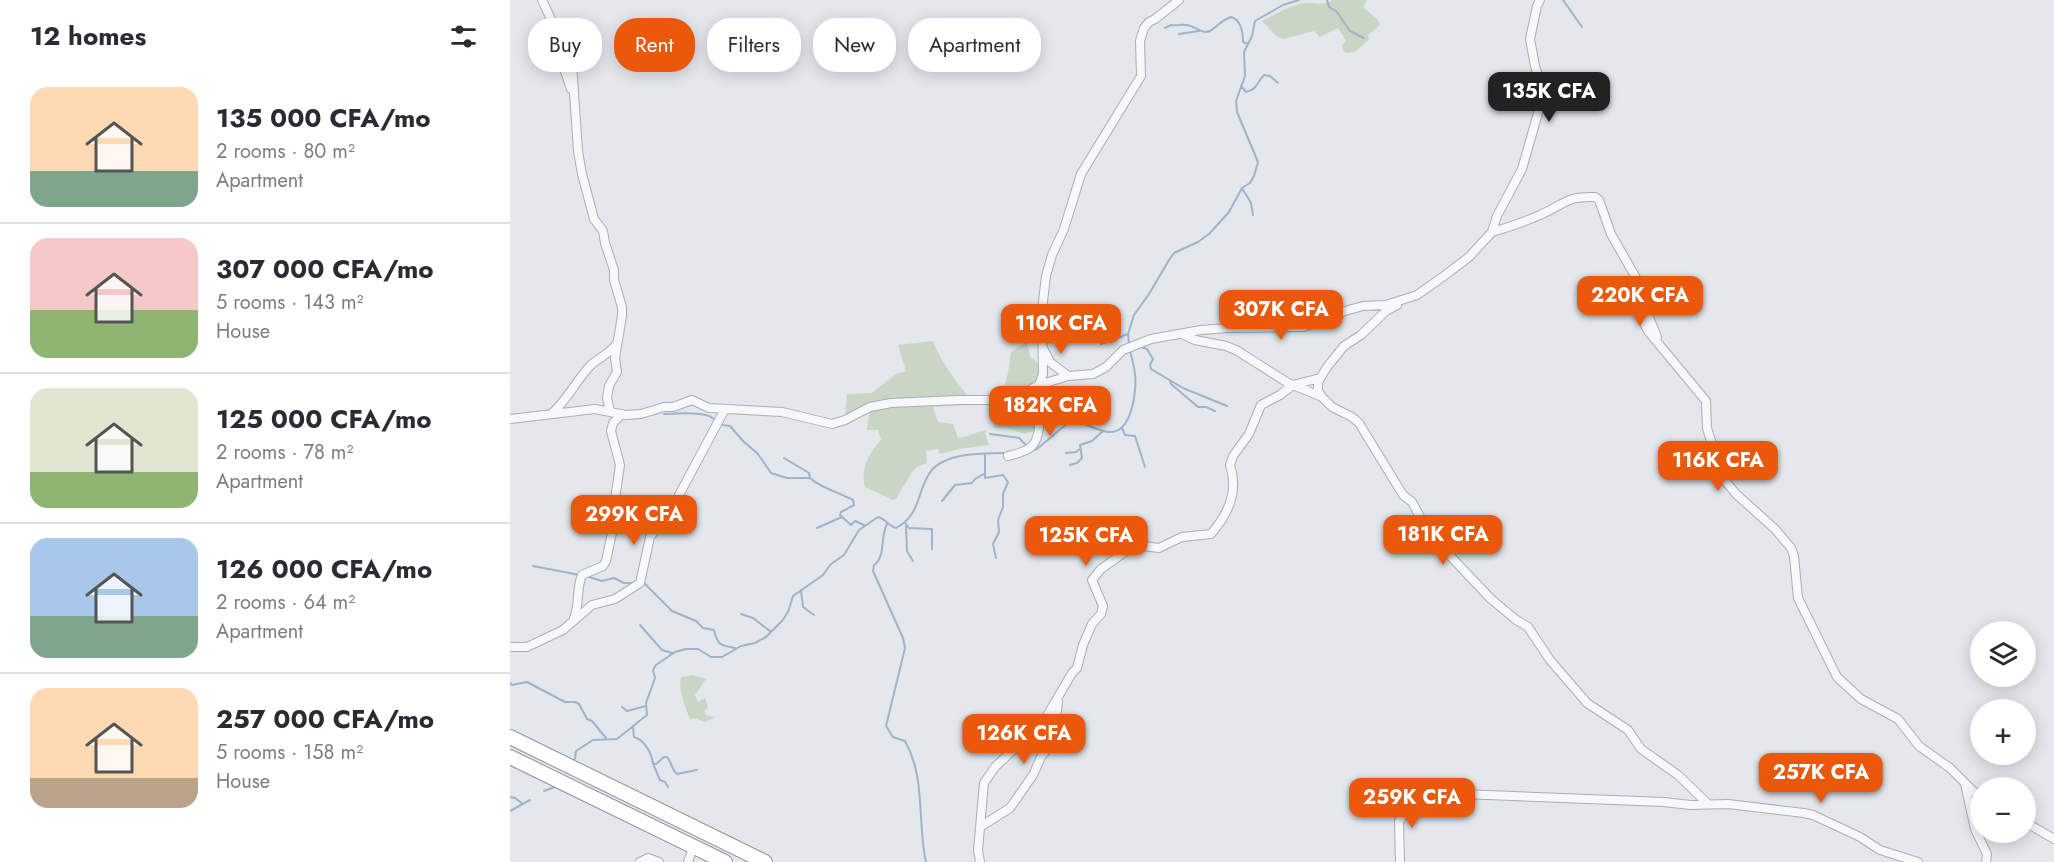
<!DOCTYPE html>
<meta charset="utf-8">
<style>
:root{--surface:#fff;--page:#f2f2f3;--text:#2b2b33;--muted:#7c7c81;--line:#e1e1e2;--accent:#ea580c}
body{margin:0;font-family:Jost,sans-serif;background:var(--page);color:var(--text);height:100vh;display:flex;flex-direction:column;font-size:22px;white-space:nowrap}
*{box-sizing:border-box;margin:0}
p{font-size:20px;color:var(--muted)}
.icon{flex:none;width:33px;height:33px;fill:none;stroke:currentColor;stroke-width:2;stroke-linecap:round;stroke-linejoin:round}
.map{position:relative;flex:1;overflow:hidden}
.details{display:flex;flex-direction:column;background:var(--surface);width:510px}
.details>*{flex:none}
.banner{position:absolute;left:18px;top:18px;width:570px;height:54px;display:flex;gap:12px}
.fabs{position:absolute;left:1460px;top:621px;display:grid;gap:12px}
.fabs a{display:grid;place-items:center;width:66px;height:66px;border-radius:50%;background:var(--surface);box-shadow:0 3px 15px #0003;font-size:30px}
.price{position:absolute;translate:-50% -51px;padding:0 14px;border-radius:12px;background:var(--accent);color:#fff;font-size:20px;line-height:39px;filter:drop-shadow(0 2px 3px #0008)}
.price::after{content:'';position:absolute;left:50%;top:36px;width:18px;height:14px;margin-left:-9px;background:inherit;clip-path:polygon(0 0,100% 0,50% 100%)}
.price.selected{background:#222;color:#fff}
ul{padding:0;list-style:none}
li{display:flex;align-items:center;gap:18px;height:150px;padding:0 30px}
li+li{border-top:2px solid var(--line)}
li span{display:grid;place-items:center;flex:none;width:168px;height:120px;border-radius:18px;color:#555}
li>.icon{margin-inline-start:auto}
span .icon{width:72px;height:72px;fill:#fffc;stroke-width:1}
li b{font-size:26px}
h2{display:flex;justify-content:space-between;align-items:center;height:72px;padding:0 30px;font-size:26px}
.pill{padding:0 21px;border-radius:24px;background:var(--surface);box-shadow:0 3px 15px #0003;font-size:21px;line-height:54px}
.pill.selected{background:var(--accent);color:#fff}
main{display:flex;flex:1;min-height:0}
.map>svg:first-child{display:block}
.green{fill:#c9d6c5}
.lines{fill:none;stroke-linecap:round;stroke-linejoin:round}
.stream{stroke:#9fb4cc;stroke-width:2}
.minor-casing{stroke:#a9aeb7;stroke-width:10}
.trunk-casing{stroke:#8b94a3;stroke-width:16}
.minor{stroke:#f7f8fa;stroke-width:8}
.trunk{stroke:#fff;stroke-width:14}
</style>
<main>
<section class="details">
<h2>12 homes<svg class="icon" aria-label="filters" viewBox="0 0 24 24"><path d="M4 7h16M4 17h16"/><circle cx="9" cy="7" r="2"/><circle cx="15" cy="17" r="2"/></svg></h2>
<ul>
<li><span style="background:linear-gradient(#ffd9b3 70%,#7fa58c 0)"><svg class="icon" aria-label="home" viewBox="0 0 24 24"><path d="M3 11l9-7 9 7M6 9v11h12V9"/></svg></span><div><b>135 000 CFA/mo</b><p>2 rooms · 80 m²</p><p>Apartment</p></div></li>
<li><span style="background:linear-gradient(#f6c9c9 60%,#8fb573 0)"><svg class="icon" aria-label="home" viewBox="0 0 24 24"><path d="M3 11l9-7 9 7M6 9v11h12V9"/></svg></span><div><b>307 000 CFA/mo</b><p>5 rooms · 143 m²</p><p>House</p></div></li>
<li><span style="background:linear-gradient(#dfe7d0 70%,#8fb573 0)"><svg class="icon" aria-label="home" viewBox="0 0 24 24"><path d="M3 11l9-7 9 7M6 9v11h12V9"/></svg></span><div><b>125 000 CFA/mo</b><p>2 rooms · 78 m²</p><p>Apartment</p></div></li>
<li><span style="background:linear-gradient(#a9c7e8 65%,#7fa58c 0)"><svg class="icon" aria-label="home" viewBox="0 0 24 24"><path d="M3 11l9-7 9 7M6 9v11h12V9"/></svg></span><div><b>126 000 CFA/mo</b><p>2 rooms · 64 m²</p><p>Apartment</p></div></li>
<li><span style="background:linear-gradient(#ffd9b3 75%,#b9a48a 0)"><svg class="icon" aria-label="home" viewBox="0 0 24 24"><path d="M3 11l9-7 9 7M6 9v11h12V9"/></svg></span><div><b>257 000 CFA/mo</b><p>5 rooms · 158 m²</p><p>House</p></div></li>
</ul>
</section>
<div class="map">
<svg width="1544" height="862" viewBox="0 0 1544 862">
<rect width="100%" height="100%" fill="#e4e7ec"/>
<path class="green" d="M 823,0 L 857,0 L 853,7 L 868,20 L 870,25 L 858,35 L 859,40 C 851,46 844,56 834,52 L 832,46 L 836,40 L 828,28 L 810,37 L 804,31 L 773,39 L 766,36 L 752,21 C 765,15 781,4 796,3 C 809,2 811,7 823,0 Z
M 423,341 C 432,364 446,381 461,400 C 499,401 496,383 501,352 L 517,341 L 520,357 C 534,365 533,380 545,392 L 531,428 L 515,434 L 493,427 L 484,428 L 483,422 C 493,417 505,417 514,411 L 511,395 L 485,403 L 423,407 L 428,422 L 443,424 L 448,438 C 459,437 467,431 477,430 L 475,434 L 479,445 L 449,449 L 430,454 L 428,449 L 416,451 L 417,463 L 407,467 L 402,472 L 386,499 L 383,500 L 355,487 C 350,469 359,453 371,440 L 368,430 L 357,430 L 360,407 L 335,420 L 337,394 L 362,393 L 386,374 L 396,371 L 388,345 Z
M 183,675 L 196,679 L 185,695 L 188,702 L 195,698 L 198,708 L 194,711 L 196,715 L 205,717 L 195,722 L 184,718 L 180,719 C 175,706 168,690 171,677 Z"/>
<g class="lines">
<path class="stream" d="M 817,0 L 819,7 L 827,12 L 840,31 L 854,38
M 1053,0 L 1072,27
M 655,28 L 661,25 C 668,26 670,24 676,25 C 684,25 692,35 700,31 C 707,27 710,21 721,17 C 731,20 733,33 733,42 L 738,44
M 669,34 L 689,31
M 731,86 L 736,92 C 747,90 747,82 754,75 L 760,76 L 768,83
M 732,188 L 741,203 L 743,215
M 591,344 L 618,334
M 619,345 L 618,334 L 624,315 L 639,294 L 659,260 L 664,253 L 688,242 L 699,234 L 719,212 L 732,188 L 740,183 L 744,176 L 748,162 L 727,112 L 726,101 L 735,76 L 734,52 L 742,36 L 745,21 L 773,5 L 789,0
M 631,347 L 637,349 L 643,359 L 640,365 L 641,369 L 673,388 L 717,406
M 660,381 L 661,384 L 688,407 L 696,407 L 705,411
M 154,414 C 168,414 185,411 199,416 C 209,420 205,425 220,426 L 233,441 L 248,454 L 261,473 L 277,478 L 300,478 C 309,487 330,493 343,500 L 344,505 L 331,512 L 330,515 L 341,525 L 345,521 L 354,525
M 612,428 L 615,435 L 625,436 L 635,467
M 480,434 L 509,438 L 518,447
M 521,451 L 527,449 L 559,422 C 572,420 586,431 599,432 C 622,434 627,390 625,374 C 624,366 622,358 620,351
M 556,453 L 566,452 L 570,449
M 475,454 L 475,478 L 493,475 L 498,482 L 493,494 L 493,507 L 488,520 L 489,532 L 483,544 L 486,558
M 274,458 L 299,473 L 300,478
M 560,465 L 567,463 L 572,458 L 570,445 L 582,441 L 593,431
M 432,501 L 445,485 L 462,483 L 465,479 L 474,474
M 395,523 L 399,528 L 422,529 L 422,549
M 377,524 C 370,536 376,557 364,565 L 363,571 L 393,638 L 395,648 L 376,726 L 383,737 L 395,741 C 416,778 407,822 416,862
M 396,527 L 397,551 L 403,561
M 307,528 L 332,517
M 23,566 L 70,575
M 76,576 L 92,581 L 104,578 L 114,583 L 125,583
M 134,583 L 162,611 L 186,621 L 193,628 L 204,630 C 208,646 210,645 225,648
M 291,590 L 293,607 L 304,615
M 231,614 L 243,618 L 261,632
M 130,625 L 152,650 L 162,653
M 0,683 L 2,685 L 17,682 L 55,702 L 65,702 L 69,704 L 77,719 L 82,721 L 96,738
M 112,707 L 117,711 L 136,706
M 123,726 L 124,737 C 135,740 142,754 143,764 L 146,764 L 154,757 L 157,757 C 162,762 161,769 167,774 L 187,770
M 65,759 L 66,751 L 83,740 L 107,739 L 137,715 L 136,703 L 145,678 L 143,670 L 146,665 L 165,652 L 176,649 L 188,649 L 201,657 L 212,657 L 231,646 L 245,643 L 256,637 L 272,621 L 278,612 L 283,596 L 313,575 L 321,564 L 334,555 L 349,530 L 368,517 C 376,519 378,526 386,528 C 411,514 406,495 419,474 C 432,452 475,453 497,453
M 144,766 L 150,780 L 155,782 L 158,787
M 34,791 L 47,786
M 0,797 L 5,798 L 13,804
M 0,811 L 20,800"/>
<defs>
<path id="minor" d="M 32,0 L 62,64 L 68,151 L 72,174 L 84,219 L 93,231 L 95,243 L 104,270 L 104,280 L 112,307 L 112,316 L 105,358 L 107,372 L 99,386 L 97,398 L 100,411
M 42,33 L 61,89
M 982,232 C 999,227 1015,222 1032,214 C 1055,204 1056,196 1085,197 L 1089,200 L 1101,234 L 1129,283 L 1133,303 L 1133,321 L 1138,331 L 1196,401 L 1197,428 L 1209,468 L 1217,483 L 1226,494 L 1265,529 L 1281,548 L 1284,556 L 1288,598 L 1327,677 L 1351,699 L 1388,719 L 1409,746 L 1440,768 L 1470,798
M 1135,307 L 1147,337
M 672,334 L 685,340 L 716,346 L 726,350 L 778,383 L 812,397 L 822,407 L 842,417 L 849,423 L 893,495 L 902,502 L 915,526 L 925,540 L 981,599 L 1005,619 L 1018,627 L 1040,660 L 1077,703 L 1118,730 L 1131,749 L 1168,775 L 1198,804
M 533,348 L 540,362 L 558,376
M 529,385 L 558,376 L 583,374 L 596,367 L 613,350 L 641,339 L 691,330 L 718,328 L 793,327 L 835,311 L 853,306 L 876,305 L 907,295 L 934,276 L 959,257 L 982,232 L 987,216 L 1012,169 L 1034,92 L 1025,66 L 1020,39 L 1027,6 L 1030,0
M 812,397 L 808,391 L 808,382 L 817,367 L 834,346 L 851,335 L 876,311 L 887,305
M 41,414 C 58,400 66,380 81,365 C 90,357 101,353 107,343
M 0,419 L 85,409 L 115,415 L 131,414 L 154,407 L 163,407 L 182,400 L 199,408 L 272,412 L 322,424 L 335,420 L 360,407 L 381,403 L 449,400 L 491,400 L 502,399 L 529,385 L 533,374 L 532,310 L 536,276 L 542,255 L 554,229 L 571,174 L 631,76 L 630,41 L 634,28 L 639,22 L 645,19 L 669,0
M 498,456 C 506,454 515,452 521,447 C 535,434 527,404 527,386
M 64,618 C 70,604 66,589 72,575 L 93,566 L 96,561 L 103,528 L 104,506 L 110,465 L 101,431 L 103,423 L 112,414
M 0,647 L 17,647 L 53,630 L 82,605 L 105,599 L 130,583 L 140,537 L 160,512 L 215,409
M 1455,784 L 1465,829 L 1477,854 L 1476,862
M 1515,822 L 1544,839
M 470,827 L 500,808 L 523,775 L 531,757 L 543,741 L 548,702
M 130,862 L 138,858 L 149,862
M 178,862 L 183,847
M 470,862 L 468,850 L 474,783 L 485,767 L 502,751 L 522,737 L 530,728 L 562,673 L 567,668 L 573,645 L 582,624 L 591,614 L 593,606 L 582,580 L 591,569 L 619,549 L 634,546 L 649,548 L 672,537 L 701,534 C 718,514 729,492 720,465 L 723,456 L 739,434 L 751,405 L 770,395 L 783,385 L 810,378
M 890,862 L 889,821 L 912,795 L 924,793 L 1154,802 L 1180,805 L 1218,804 L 1294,813 L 1303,815 L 1350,837 L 1370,850 L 1408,862"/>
<path id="trunk" d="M 0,737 L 255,862
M 0,757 L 215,862"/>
</defs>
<use href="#minor" class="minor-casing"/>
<use href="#trunk" class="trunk-casing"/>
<use href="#minor" class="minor"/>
<use href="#trunk" class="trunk"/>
</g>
</svg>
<div class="fabs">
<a><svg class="icon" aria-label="layers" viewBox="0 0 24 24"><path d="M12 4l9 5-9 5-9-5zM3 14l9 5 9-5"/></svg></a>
<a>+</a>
<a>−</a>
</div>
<b class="price selected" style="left:1039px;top:123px">135K CFA</b>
<b class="price" style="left:1130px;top:327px">220K CFA</b>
<b class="price" style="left:771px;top:341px">307K CFA</b>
<b class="price" style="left:551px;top:355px">110K CFA</b>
<b class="price" style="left:540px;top:437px">182K CFA</b>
<b class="price" style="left:1208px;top:492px">116K CFA</b>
<b class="price" style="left:124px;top:546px">299K CFA</b>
<b class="price" style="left:933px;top:566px">181K CFA</b>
<b class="price" style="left:576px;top:567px">125K CFA</b>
<b class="price" style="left:514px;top:765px">126K CFA</b>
<b class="price" style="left:1311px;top:804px">257K CFA</b>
<b class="price" style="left:902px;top:829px">259K CFA</b>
<div class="banner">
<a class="pill">Buy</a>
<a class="pill selected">Rent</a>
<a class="pill">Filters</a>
<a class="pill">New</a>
<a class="pill">Apartment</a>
</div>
</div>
</main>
